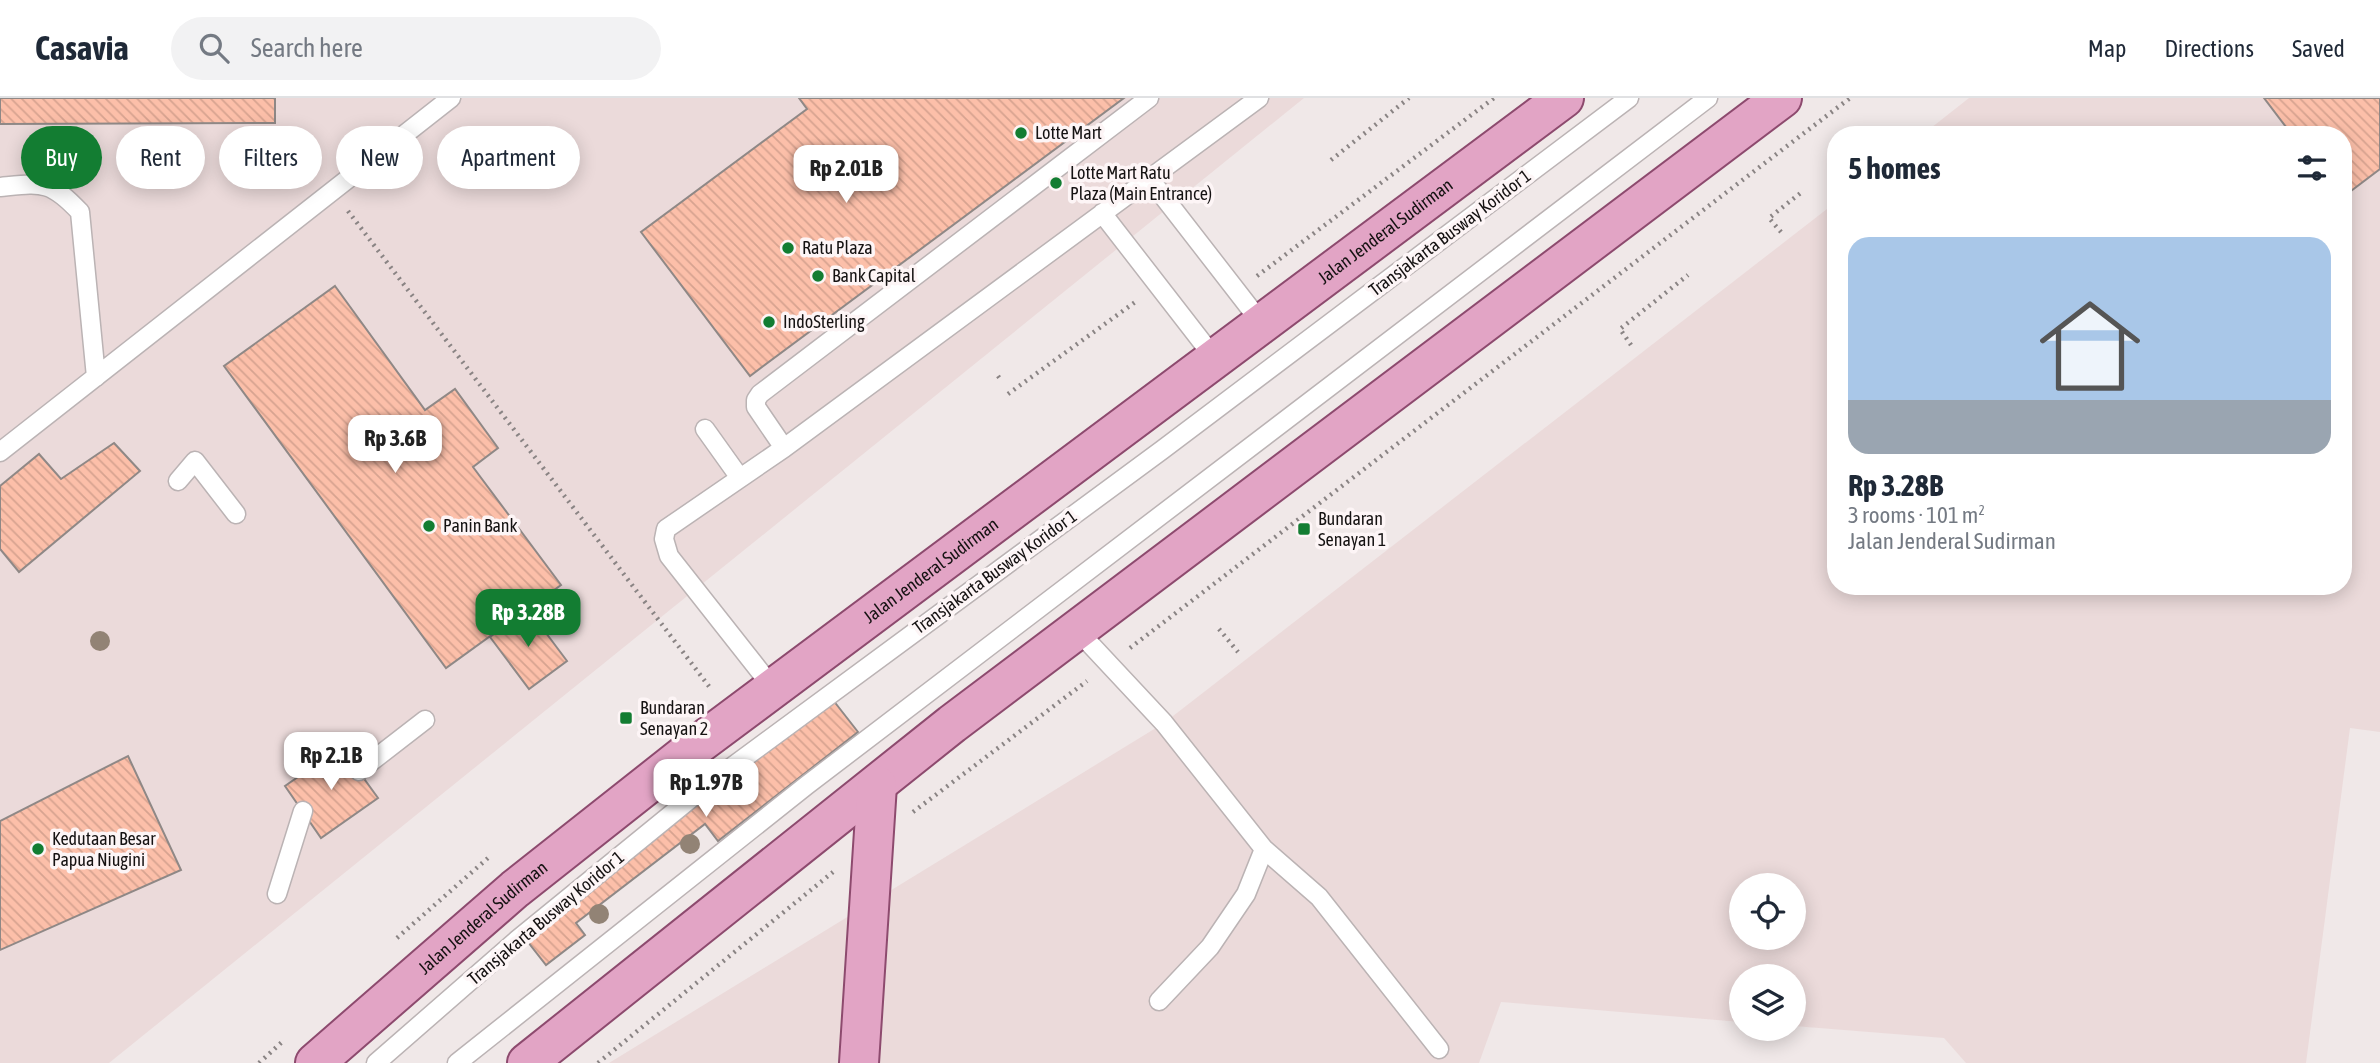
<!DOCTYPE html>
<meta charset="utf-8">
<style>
:root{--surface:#fff;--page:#f2f2f3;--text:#1f2937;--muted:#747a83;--line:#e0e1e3;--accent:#137d32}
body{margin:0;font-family:"Asap Condensed",sans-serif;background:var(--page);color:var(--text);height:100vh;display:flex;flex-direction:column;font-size:26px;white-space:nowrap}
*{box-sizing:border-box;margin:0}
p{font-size:23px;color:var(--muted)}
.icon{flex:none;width:38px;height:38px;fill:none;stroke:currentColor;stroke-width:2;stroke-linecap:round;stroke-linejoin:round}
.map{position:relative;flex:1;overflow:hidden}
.side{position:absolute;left:1827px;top:28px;width:525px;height:469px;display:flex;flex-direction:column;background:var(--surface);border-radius:28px;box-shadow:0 4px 18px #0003}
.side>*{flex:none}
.hud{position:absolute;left:21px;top:28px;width:665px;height:63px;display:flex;gap:14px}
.fabs{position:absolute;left:1729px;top:775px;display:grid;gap:14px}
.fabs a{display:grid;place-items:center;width:77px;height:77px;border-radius:50%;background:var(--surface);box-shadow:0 4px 18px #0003;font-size:35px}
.price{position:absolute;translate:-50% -60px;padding:0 16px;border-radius:14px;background:#fff;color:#222;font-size:23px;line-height:46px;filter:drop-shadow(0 2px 4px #0008)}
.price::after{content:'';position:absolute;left:50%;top:42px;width:21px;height:16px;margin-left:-10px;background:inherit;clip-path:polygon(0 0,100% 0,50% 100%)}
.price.on{background:var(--accent);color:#fff}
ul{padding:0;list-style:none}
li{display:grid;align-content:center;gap:14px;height:371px;padding:0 21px}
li+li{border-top:2px solid var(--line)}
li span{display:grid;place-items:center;height:217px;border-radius:21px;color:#555}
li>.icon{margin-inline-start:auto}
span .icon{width:126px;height:126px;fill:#fffc;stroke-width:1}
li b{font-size:30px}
h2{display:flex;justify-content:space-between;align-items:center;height:84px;padding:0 21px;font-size:30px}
.tag{padding:0 24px;border-radius:32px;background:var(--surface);box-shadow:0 4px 18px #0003;font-size:24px;line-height:63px}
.tag.on{background:var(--accent);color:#fff}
header{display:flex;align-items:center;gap:42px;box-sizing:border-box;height:98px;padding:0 35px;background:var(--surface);border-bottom:2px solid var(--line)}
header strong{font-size:33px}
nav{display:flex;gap:38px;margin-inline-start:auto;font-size:24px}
.search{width:490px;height:63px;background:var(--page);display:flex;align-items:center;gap:18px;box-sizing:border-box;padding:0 24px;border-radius:38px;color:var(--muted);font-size:26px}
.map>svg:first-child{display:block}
.built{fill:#ebdada;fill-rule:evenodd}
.building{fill:url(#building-back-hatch);stroke:#8f8886;stroke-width:2}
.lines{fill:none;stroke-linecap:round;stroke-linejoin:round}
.lane-casing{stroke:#bbb3b4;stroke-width:21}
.primary-casing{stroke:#8d4a6e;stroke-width:42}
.path{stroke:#8a8484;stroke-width:4.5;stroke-dasharray:2 5;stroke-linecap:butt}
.lane{stroke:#fff;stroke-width:18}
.primary{stroke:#e2a4c5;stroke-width:38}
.tree{fill:#928375}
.poi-dot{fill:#137d32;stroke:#fdf5f6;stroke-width:2.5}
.labels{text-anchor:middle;stroke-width:7;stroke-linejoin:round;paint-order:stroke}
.poi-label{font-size:18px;fill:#151212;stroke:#fdf5f6;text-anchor:start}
.street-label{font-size:18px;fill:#151212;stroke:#fdf5f6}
</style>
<header>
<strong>Casavia</strong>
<div class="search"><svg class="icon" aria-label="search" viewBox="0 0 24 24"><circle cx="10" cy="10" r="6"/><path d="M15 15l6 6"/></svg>Search here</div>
<nav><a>Map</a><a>Directions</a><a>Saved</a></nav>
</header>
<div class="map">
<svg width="2380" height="965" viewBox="0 0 2380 965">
<defs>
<pattern id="building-back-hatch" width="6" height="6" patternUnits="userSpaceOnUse" patternTransform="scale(1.75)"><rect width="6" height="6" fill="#fcbfa9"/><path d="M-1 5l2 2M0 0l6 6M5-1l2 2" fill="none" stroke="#d7a390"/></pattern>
</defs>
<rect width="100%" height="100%" fill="#f0e8e8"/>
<path class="built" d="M 0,0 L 1304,0 L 109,965 L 0,965 Z
M 1969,0 L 2380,0 L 2380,634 L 2350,630 L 2306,965 L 1966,965 L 1944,940 L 1794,928 L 1794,878 L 1741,878 L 1741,924 L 1501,904 L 1479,965 L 609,965 L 1164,625 L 1836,104 L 1836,488 L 2343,488 L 2343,37 L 1922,37 ZM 1741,788 L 1794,788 L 1794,840 L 1741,840 Z"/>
<path class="building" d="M 0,0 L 275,0 L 275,25 L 0,26 Z
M 799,0 L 1124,0 L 750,278 L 641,134 L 807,11 Z
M 2264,0 L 2380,0 L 2380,71 L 2343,99 L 2343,37 L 2292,37 Z
M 335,188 L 425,312 L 455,291 L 498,350 L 473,369 L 561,487 L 446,570 L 224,268 Z
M 114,345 L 140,373 L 19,474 L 0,451 L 0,388 L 39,356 L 61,381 Z
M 528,511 L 567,563 L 529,591 L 490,539 Z
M 833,602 L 858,634 L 718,743 L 705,726 L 576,825 L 585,837 L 546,867 L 524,839 Z
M 341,649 L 378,700 L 321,740 L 285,688 Z
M 128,658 L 181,772 L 0,852 L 0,723 Z"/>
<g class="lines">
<defs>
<path id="lane" d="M 1149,80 L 1263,227
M 0,89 C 42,85 50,82 80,114 L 96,279
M 1102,115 L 1216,262
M 705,331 L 740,380
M 784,350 L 756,309 L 756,302 L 760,296 L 1149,0
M 0,354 L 451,0
M 178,383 L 195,363 L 236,416
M 1078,533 L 1164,625 L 1264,751 L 1319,799 L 1439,951
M 773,590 L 669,458 L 664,441 L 666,431 L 784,350 L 1259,0
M 359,673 L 425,622
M 277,796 L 303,713
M 1159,903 L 1210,849 L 1246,796 L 1264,751
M 376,965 L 517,842 L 706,688 L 1162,352 L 1629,0
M 457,965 L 807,687 L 1708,0"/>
<g id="primary">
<path id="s1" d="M 315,965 L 515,791 L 696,648 L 1564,0"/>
<path d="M 527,965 L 952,626 L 1782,0"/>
<path d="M 859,965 L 877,687"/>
</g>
</defs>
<use href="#lane" class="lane-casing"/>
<use href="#primary" class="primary-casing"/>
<path class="path" d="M 1331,62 L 1409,0
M 348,113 L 711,591
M 1781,134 L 1769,120 L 1803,93
M 1257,178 L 1494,0
M 1631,247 L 1620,231 L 1688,177
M 998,278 L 1001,282
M 1008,296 L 1138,202
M 1219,531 L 1238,554
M 1130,550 L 1850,0
M 913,714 L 1087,583
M 397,840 L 488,760
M 259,965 L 282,944
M 598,965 L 833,774"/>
<use href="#lane" class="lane"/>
<use href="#primary" class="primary"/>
</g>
<g class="tree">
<circle cx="100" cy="543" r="10"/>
<circle cx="690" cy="746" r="10"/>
<circle cx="599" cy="816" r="10"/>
</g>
<g class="poi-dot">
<circle cx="1021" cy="35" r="7"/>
<circle cx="1056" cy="85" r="7"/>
<circle cx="788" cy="150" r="7"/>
<circle cx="818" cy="178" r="7"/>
<circle cx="769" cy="224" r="7"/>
<circle cx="429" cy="428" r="7"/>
<rect x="1297" y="424" width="14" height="14" rx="3.5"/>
<rect x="619" y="613" width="14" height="14" rx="3.5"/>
<circle cx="38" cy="751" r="7"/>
</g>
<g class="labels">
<g class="poi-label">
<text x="1035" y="41">Lotte Mart</text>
<text x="1070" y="81">Lotte Mart Ratu<tspan x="1070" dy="21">Plaza (Main Entrance)</tspan></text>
<text x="802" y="156">Ratu Plaza</text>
<text x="832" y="184">Bank Capital</text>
<text x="783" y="230">IndoSterling</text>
<text x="1318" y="427">Bundaran<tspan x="1318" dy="21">Senayan 1</tspan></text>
<text x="443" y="434">Panin Bank</text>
<text x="640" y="616">Bundaran<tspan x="640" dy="21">Senayan 2</tspan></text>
<text x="52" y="747">Kedutaan Besar<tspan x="52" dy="21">Papua Niugini</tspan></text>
</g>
<g class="street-label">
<text dy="6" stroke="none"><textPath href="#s1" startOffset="1356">Jalan Jenderal Sudirman</textPath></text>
<text transform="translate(1450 135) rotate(-37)" y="6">Transjakarta Busway Koridor 1</text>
<text dy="6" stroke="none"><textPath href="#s1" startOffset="789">Jalan Jenderal Sudirman</textPath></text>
<text transform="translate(995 474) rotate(-36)" y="6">Transjakarta Busway Koridor 1</text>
<text dy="6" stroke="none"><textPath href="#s1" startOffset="222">Jalan Jenderal Sudirman</textPath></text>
<text transform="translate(546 820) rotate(-40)" y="6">Transjakarta Busway Koridor 1</text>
</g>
</g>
</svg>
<div class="fabs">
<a><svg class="icon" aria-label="locate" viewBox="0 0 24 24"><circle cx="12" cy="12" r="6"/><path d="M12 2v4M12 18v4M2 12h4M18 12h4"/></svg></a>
<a><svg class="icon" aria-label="layers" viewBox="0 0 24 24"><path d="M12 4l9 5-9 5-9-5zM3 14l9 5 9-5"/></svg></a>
</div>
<b class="price" style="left:846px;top:107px">Rp 2.01B</b>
<b class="price" style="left:395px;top:377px">Rp 3.6B</b>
<b class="price on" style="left:528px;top:551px">Rp 3.28B</b>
<b class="price" style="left:331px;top:694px">Rp 2.1B</b>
<b class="price" style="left:706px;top:721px">Rp 1.97B</b>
<div class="hud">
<a class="tag on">Buy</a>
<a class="tag">Rent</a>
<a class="tag">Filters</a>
<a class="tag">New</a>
<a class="tag">Apartment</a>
</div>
<section class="side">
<h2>5 homes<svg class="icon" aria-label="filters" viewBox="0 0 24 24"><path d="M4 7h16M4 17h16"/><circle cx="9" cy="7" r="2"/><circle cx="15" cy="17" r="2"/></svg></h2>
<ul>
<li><span style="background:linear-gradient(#a9c7e8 75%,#9aa5b1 0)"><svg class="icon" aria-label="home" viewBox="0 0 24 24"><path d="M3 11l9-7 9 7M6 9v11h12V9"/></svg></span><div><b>Rp 3.28B</b><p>3 rooms · 101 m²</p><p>Jalan Jenderal Sudirman</p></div></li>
</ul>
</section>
</div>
